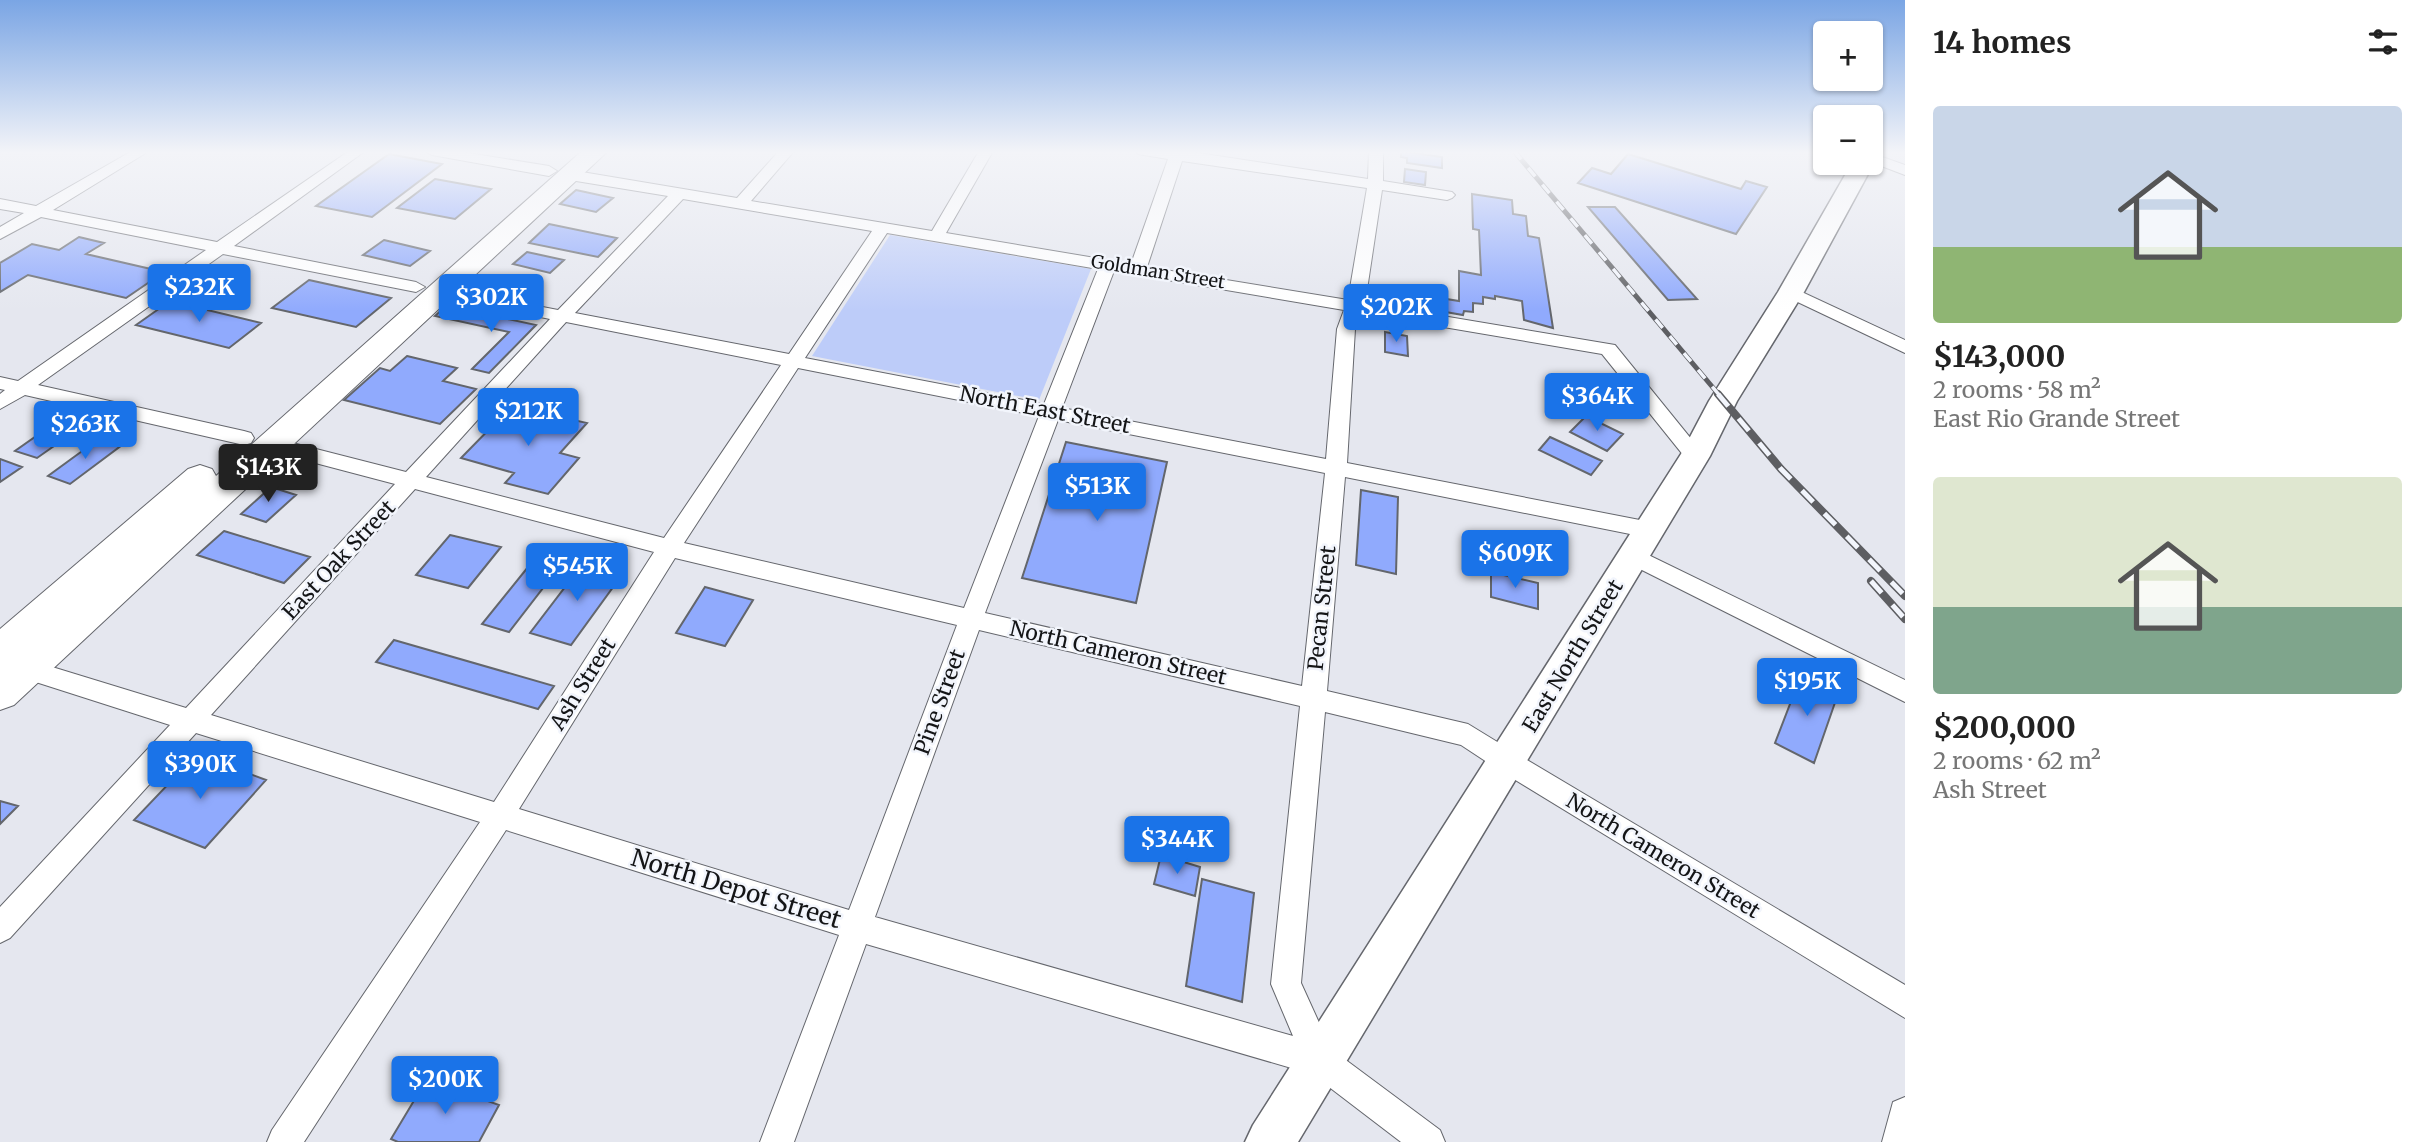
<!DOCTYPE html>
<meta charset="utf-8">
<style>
:root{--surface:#fff;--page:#f2f2f2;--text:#222;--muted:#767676;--accent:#1a73e8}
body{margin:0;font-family:Merriweather,serif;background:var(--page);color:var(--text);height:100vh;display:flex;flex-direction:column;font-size:26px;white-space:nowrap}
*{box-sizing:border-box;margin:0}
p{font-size:23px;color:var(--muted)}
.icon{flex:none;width:38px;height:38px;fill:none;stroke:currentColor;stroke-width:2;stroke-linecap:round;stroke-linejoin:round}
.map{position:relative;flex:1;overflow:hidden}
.sheet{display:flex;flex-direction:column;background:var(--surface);width:525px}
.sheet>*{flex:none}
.fabs{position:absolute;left:1813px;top:21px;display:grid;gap:14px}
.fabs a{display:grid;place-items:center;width:70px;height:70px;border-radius:7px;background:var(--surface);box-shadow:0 2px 5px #0004;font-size:35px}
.price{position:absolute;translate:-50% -60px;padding:0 16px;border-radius:7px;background:var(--accent);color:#fff;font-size:23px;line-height:46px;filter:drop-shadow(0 2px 4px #0008)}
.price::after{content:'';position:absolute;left:50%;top:42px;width:21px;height:16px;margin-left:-10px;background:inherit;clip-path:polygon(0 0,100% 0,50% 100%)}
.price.current{background:#222;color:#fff}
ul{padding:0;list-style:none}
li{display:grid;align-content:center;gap:14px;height:371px;padding:0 28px}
li span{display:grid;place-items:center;height:217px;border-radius:7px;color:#555}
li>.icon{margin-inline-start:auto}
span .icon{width:126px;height:126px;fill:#fffc;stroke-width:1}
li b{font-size:30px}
h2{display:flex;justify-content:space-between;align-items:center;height:84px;padding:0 28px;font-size:30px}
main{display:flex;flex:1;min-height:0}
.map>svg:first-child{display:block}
.green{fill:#bdccf9}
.building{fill:#90aafd;stroke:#63666c;stroke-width:2}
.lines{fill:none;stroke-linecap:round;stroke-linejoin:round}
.street-casing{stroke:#65676d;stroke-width:2}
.secondary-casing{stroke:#65676d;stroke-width:3}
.primary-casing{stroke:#65676d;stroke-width:2}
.street{fill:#fff;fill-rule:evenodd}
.secondary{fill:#fff;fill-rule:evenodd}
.primary{fill:#fff;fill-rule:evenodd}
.rail-far1-casing{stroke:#5d5e62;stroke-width:5}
.rail-casing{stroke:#5d5e62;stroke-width:8}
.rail-far1{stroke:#f2f5fc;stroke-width:3.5;stroke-dasharray:11;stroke-linecap:butt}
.rail{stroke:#f2f5fc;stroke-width:5;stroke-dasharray:16;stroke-linecap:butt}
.labels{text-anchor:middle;stroke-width:5;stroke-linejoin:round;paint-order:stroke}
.far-street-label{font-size:18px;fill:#141517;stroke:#f2f5fc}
.street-label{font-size:21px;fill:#141517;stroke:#f2f5fc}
.near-street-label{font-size:24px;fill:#141517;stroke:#f2f5fc}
</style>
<main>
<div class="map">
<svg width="1905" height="1142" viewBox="0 0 1905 1142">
<rect width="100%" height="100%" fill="#e5e7ef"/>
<path class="green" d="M 890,235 L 1091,269 L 1039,400 L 812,356 Z"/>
<path class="building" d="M 1401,151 L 1442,157 L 1442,168 L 1407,163 L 1407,158 L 1401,157 Z
M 389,154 L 442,164 L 372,217 L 316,206 Z
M 1628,154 L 1741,189 L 1746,181 L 1767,187 L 1736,234 L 1578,183 L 1592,168 L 1611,174 Z
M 1405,169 L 1426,172 L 1425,185 L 1404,182 Z
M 435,179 L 491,189 L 455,219 L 397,208 Z
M 576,190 L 613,198 L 596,212 L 560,204 Z
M 1472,194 L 1512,200 L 1513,214 L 1526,216 L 1528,236 L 1539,238 L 1553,328 L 1524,320 L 1522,301 L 1495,296 L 1495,299 L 1483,297 L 1483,304 L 1473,303 L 1473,312 L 1464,311 L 1463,315 L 1428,309 L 1428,296 L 1459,301 L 1459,271 L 1481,275 L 1479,230 L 1473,229 Z
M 1588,207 L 1615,207 L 1697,299 L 1668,300 Z
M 549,224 L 617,238 L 598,257 L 529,243 Z
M 79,237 L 104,243 L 86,254 L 164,272 L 126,298 L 28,275 L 0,292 L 0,263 L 32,244 L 59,250 Z
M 384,240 L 430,251 L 410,266 L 363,255 Z
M 527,252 L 564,260 L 550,273 L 513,264 Z
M 309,280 L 391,298 L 356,327 L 272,308 Z
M 170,301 L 261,323 L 229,348 L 136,325 Z
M 446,306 L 536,325 L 489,373 L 472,369 L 509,332 L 435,316 Z
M 1385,332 L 1407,336 L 1408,356 L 1385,352 Z
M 407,356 L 457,368 L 443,381 L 476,389 L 440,424 L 344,400 L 380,368 L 390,371 Z
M 512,406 L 587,423 L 560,453 L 579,458 L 548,494 L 505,483 L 514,473 L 461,458 Z
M 1586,416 L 1623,434 L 1607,451 L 1570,432 Z
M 49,427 L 71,434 L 37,458 L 15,451 Z
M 1550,437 L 1602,461 L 1591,475 L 1539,450 Z
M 100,438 L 122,445 L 70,484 L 48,476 Z
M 1066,442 L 1167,462 L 1136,603 L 1022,578 Z
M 0,459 L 22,467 L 0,482 Z
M 271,487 L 296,495 L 266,522 L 241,514 Z
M 1361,490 L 1398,497 L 1396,574 L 1356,565 Z
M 224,531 L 310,557 L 284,583 L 197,555 Z
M 450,535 L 501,547 L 468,588 L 416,575 Z
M 545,546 L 570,553 L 509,632 L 482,624 Z
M 585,561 L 624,572 L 571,645 L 530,633 Z
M 1491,572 L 1538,583 L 1538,609 L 1491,597 Z
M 705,587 L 753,600 L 725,646 L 676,633 Z
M 394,640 L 554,686 L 538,709 L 376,662 Z
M 1802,673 L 1839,691 L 1814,763 L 1775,743 Z
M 197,754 L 266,780 L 205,848 L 134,820 Z
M 0,801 L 18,806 L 0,824 Z
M 1161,855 L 1200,867 L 1195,896 L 1154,884 Z
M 1202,879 L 1254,893 L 1242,1002 L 1186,986 Z
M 427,1079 L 499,1105 L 479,1142 L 398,1142 L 391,1139 Z"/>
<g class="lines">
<defs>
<path id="street" d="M 132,151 L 149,151 L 53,210 L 217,242 L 349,151 L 365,151 L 234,246 L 416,282 L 425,287 L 416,292 L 223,254 L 38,385 L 244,431 L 251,433 L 254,438 L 251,443 L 244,445 L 25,395 L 0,409 L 0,394 L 5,390 L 0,389 L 0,377 L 18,381 L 206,250 L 41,217 L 0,239 L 0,227 L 24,213 L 0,209 L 0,199 L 36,206 Z
M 425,151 L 456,151 L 549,166 L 557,171 L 549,176 L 432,155 Z
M 779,151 L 794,151 L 751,201 L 932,231 L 979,151 L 993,151 L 946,233 L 1131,264 L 1168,159 L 1138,154 L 1136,151 L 1185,151 L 1368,179 L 1369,151 L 1383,151 L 1383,181 L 1452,192 L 1455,195 L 1452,198 L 1447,200 L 1382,190 L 1365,303 L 1615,345 L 1705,456 L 1702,461 L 1688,461 L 1602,354 L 1361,313 L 1355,329 L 1347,463 L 1650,522 L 1658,524 L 1661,530 L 1658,536 L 1650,538 L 1345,477 L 1327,691 L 1468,724 L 1517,754 L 1905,985 L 1905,1018 L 1499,770 L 1461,745 L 1325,712 L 1301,983 L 1331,1049 L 1440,1130 L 1445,1142 L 1401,1142 L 1312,1074 L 866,944 L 794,1142 L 760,1142 L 839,935 L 506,830 L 304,1142 L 267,1142 L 272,1130 L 480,822 L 196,733 L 10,938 L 0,943 L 0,907 L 170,725 L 17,676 L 14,669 L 17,662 L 26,659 L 186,708 L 395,484 L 266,450 L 263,445 L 266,440 L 273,438 L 406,472 L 550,319 L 435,296 L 432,292 L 435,288 L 441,287 L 558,310 L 668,196 L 570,180 L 565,178 L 562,175 L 565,172 L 570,170 L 737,198 ZM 1182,161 L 1367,188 L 1348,300 L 1147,267 ZM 683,199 L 872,231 L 789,354 L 575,313 ZM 887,233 L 1098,269 L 1044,404 L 805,358 ZM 1114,271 L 1344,310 L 1337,329 L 1326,459 L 1062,408 ZM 566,322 L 781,365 L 664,538 L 426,477 ZM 798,368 L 1039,416 L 964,608 L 684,543 ZM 1058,420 L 1325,473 L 1302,686 L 985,613 ZM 415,489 L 654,552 L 494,802 L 211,715 ZM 675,558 L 957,625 L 849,910 L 519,809 ZM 979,630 L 1300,706 L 1271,984 L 1293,1036 L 875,917 Z
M 1871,153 L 1905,165 L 1905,175 L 1871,162 Z
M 1791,287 L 1905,340 L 1905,353 L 1785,296 L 1782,292 Z
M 1634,548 L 1905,680 L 1905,702 L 1626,562 L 1623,556 L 1626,550 Z
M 1905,1097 L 1905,1142 L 1882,1142 L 1893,1102 Z"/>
<path id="secondary" d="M 1871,158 L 1874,163 L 1804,292 L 1737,401 L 1710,456 L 1298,1142 L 1245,1142 L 1253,1125 L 1681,454 L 1709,401 L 1778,292 L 1852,163 L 1871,163 Z"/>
<path id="primary" d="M 582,151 L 608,151 L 14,705 L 0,710 L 0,629 L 188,469 L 200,465 L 212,469 L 216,476 Z"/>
</defs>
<use href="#street" class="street-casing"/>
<use href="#secondary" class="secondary-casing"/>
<use href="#primary" class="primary-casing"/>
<use href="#street" class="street"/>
<use href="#secondary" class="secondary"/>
<use href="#primary" class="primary"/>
<defs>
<path id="rail-far1" d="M 1514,151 L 1720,396"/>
<path id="rail" d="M 1718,394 L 1781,469 L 1905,596
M 1871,581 L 1905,619"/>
</defs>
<use href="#rail-far1" class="rail-far1-casing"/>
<use href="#rail" class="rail-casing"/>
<use href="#rail-far1" class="rail-far1"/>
<use href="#rail" class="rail"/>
</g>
<linearGradient id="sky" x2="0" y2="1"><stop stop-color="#7aa5e4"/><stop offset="0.49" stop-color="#f3f4f8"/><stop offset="1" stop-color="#f3f4f8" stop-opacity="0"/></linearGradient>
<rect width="1905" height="311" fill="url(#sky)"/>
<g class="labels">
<g class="far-street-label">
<text transform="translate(1158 272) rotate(9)" y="6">Goldman Street</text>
</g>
<g class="street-label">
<text transform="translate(1045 410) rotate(11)" y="7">North East Street</text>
<text transform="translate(339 560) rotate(-47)" y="7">East Oak Street</text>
<text transform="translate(1322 608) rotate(-84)" y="7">Pecan Street</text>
<text transform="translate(1118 653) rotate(13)" y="7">North Cameron Street</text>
<text transform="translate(1573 656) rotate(-59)" y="7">East North Street</text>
<text transform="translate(583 684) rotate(-58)" y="7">Ash Street</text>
<text transform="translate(940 702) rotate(-70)" y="7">Pine Street</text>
<text transform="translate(1663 856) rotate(31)" y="7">North Cameron Street</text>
</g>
<g class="near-street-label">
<text transform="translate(736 889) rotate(17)" y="8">North Depot Street</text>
</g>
</g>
</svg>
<div class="fabs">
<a>+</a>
<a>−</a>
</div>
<b class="price" style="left:199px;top:324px">$232K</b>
<b class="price" style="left:491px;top:334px">$302K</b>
<b class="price" style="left:1396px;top:344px">$202K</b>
<b class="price" style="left:1597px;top:433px">$364K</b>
<b class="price" style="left:528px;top:448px">$212K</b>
<b class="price" style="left:85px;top:461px">$263K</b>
<b class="price current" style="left:268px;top:504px">$143K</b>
<b class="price" style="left:1097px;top:523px">$513K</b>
<b class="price" style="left:1515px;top:590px">$609K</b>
<b class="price" style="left:577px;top:603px">$545K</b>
<b class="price" style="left:1807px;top:718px">$195K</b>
<b class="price" style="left:200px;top:801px">$390K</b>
<b class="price" style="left:1177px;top:876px">$344K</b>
<b class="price" style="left:445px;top:1116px">$200K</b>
</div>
<section class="sheet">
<h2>14 homes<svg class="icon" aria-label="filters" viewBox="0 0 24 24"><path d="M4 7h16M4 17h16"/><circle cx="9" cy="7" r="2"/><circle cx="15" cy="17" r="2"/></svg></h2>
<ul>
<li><span style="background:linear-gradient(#c9d6e8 65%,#8fb573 0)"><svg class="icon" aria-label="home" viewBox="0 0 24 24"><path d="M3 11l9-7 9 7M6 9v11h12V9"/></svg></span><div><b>$143,000</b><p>2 rooms · 58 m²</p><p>East Rio Grande Street</p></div></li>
<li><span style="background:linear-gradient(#dfe7d0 60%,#7fa58c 0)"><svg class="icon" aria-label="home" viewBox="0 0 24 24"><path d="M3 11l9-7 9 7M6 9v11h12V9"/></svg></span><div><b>$200,000</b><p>2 rooms · 62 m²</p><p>Ash Street</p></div></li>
</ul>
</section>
</main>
